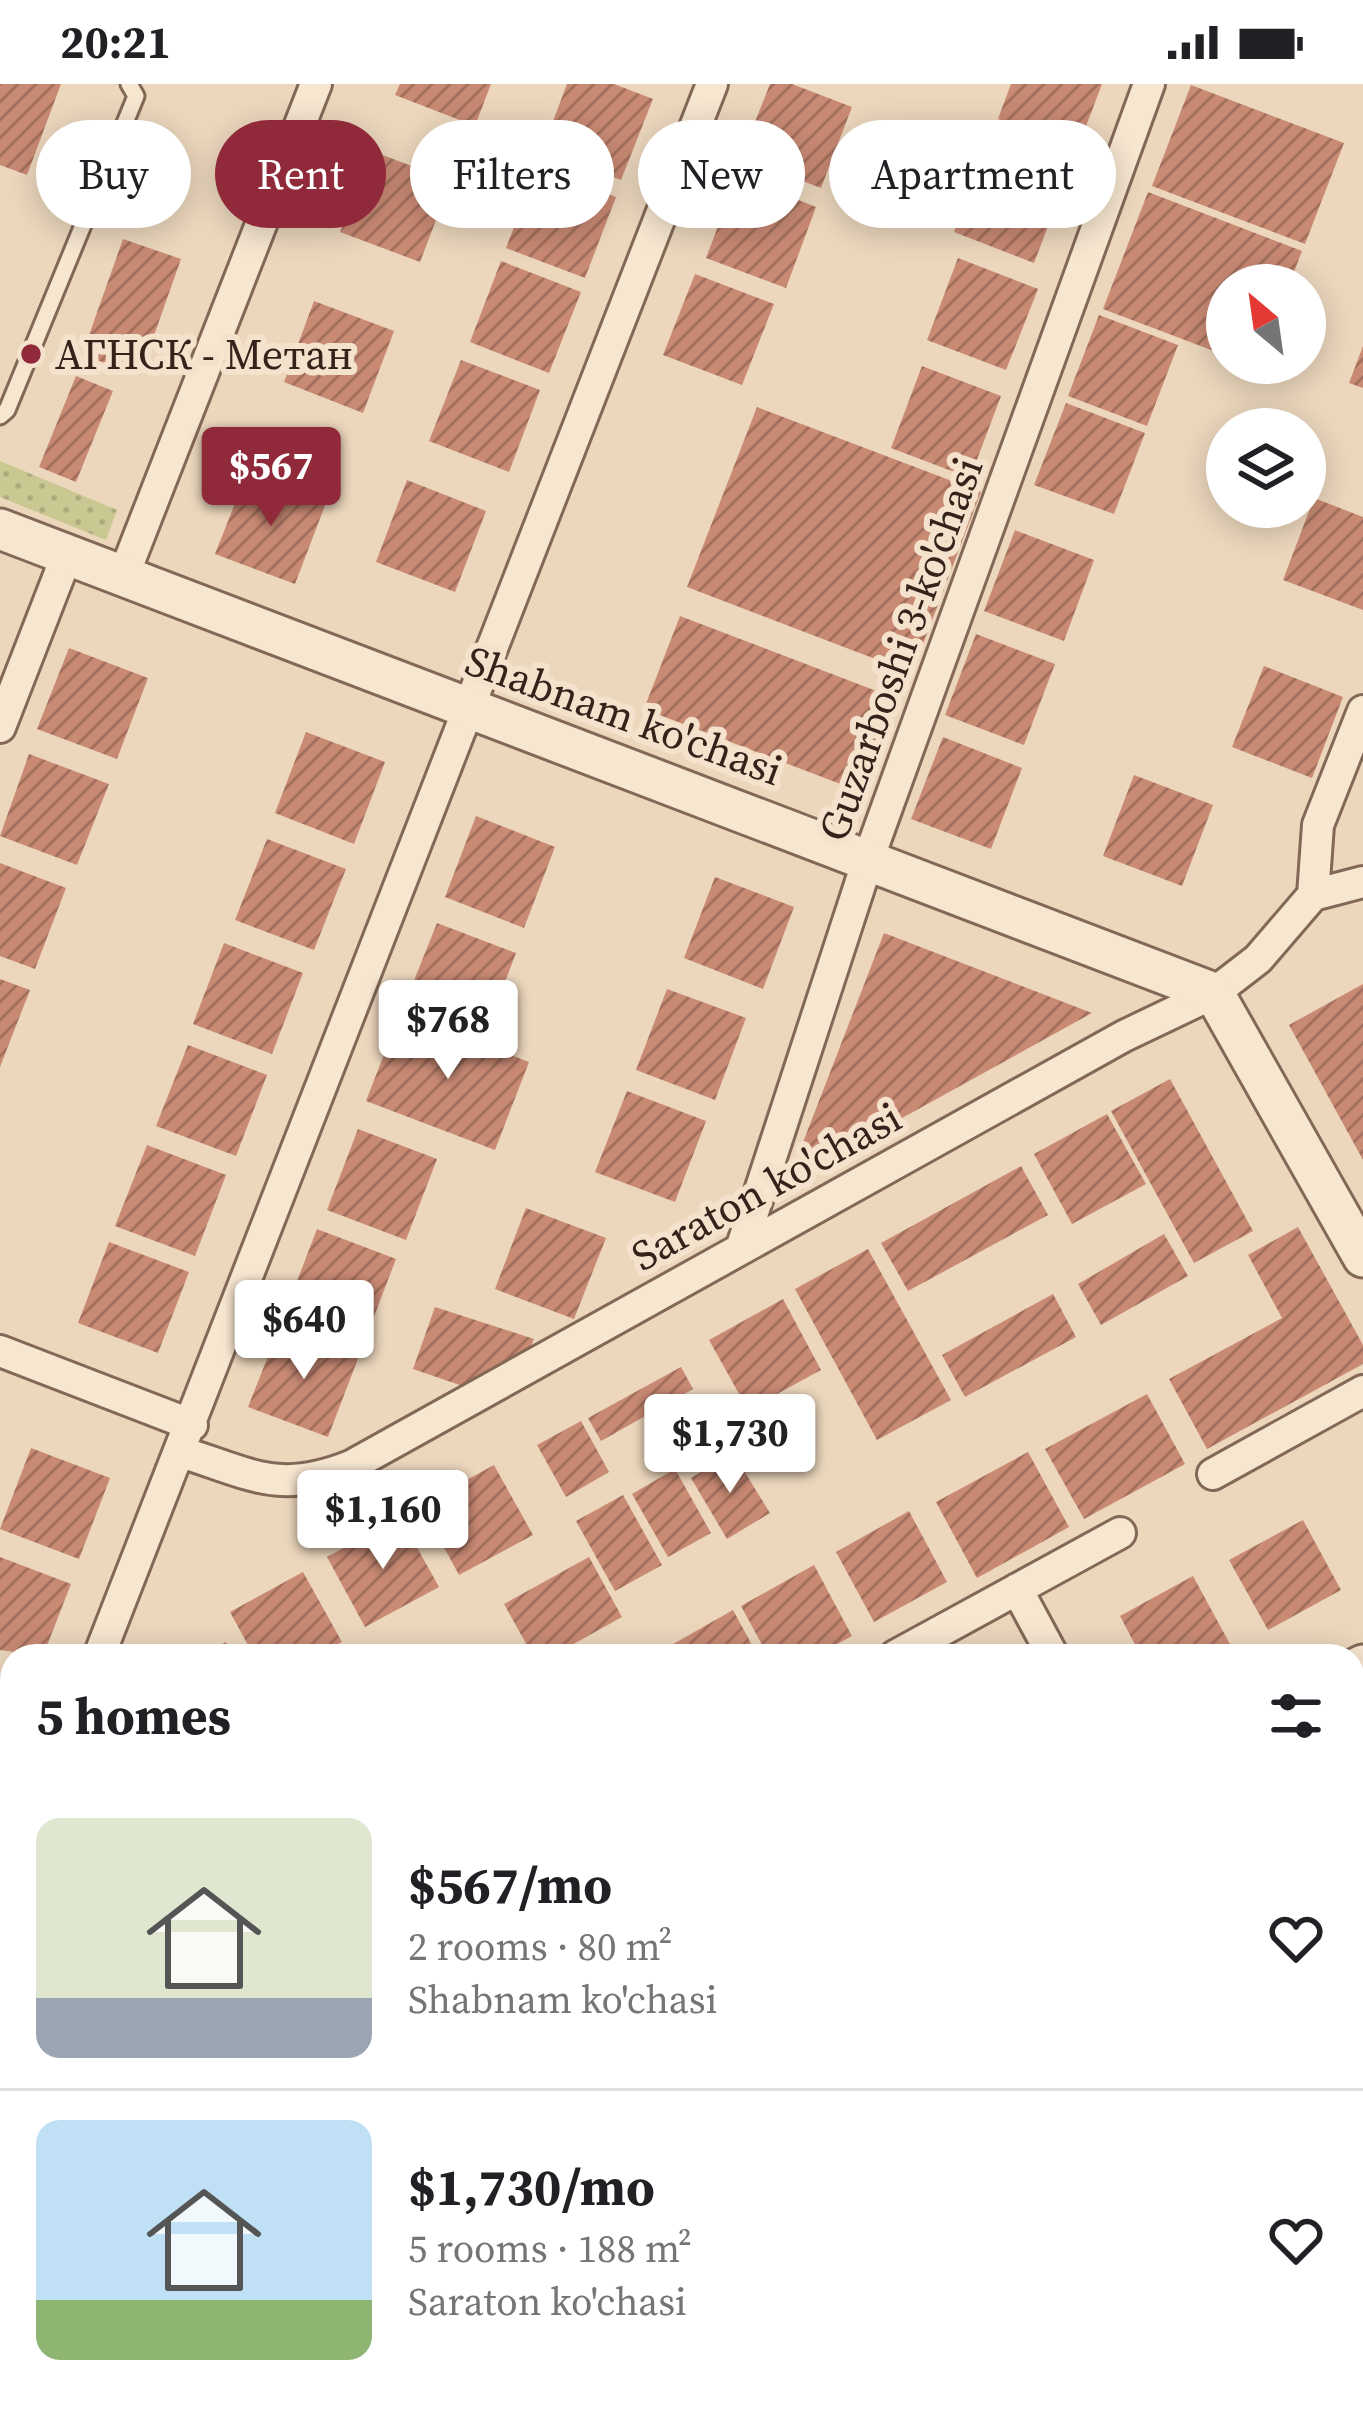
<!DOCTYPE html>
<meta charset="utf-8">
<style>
:root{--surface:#fff;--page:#f2f2f2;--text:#202124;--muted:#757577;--line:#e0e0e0;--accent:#902939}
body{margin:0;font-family:"Source Serif 4",serif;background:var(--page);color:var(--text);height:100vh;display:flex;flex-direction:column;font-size:45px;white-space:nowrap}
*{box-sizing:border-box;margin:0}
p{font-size:39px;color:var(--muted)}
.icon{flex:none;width:66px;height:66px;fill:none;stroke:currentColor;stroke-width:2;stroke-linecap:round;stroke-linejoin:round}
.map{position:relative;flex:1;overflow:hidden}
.side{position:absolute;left:0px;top:1560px;width:1365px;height:771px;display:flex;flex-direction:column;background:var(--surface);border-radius:36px 36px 0 0;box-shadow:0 6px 30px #0003}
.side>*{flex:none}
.hud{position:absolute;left:36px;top:36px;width:1293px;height:108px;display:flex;gap:24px}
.needle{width:78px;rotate:331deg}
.tools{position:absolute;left:1206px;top:180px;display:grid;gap:24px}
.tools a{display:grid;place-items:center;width:120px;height:120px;border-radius:50%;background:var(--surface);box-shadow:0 6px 30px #0003;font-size:60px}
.price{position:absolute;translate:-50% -102px;padding:0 27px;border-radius:12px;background:#fff;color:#222;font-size:39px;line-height:78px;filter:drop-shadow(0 3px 6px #0008)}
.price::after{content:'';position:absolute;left:50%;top:72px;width:36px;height:27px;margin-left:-18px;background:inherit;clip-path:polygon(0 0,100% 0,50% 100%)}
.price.current{background:var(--accent);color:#fff}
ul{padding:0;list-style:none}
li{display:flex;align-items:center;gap:36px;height:300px;padding:0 36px}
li+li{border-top:3px solid var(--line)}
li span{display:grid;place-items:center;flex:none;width:336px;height:240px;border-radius:24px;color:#555}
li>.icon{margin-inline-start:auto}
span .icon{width:144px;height:144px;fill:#fffc;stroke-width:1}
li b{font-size:51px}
h2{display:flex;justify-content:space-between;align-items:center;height:144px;padding:0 36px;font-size:51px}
.tag{padding:0 42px;border-radius:54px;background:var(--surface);box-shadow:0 6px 30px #0003;font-size:42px;line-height:108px}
.tag.current{background:var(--accent);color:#fff}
.status{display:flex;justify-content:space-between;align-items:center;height:84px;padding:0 60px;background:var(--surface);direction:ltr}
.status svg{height:33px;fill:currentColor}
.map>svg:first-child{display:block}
.grass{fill:url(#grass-dots)}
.building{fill:url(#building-hatch)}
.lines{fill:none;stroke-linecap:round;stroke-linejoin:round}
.service-casing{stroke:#836857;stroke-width:21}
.minor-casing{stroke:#836857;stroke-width:36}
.tertiary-casing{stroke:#836857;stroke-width:45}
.service{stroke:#f7e6d0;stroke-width:15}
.minor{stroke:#f7e6d0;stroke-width:30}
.tertiary{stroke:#f7e6d0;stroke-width:39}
.poi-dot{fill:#902939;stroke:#f4e2cc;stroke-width:4.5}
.labels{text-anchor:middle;stroke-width:12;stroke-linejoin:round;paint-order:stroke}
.poi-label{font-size:42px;fill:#33231b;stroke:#f4e2cc;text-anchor:start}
.street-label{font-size:42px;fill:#33231b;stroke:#f4e2cc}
</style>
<div class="status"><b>20:21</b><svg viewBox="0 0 49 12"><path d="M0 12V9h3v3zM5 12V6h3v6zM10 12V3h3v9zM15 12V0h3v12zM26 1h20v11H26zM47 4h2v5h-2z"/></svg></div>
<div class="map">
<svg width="1363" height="2329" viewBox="0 0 1363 2329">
<defs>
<pattern id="grass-dots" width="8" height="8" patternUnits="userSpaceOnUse" patternTransform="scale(3)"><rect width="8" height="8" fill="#c9c792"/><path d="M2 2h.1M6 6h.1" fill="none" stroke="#adab7d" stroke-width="1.8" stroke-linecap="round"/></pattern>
<pattern id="building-hatch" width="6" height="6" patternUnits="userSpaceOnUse" patternTransform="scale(3)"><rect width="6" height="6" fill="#c98a74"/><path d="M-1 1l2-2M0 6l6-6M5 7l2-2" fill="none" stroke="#a4705e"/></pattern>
</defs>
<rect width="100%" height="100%" fill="#ecd7bd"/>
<path class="grass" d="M 0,377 L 117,426 L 106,456 L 0,413 Z"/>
<path class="building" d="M 0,0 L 61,0 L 27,91 L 0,81 Z
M 400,0 L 491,0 L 475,42 L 395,11 Z
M 567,0 L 614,0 L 653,15 L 621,96 L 542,66 Z
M 770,0 L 792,0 L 852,23 L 821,104 L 741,73 Z
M 1011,0 L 1102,0 L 1077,66 L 998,35 Z
M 1191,1 L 1344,59 L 1305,160 L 1152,102 Z
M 372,67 L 451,97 L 420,178 L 340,148 Z
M 986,67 L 1065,98 L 1034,179 L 954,148 Z
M 537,83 L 616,113 L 585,194 L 506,164 Z
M 737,92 L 816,123 L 786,204 L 706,174 Z
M 1148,108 L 1302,167 L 1289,201 L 1227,201 L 1227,272 L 1103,225 Z
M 123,155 L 181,175 L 140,291 L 82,271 Z
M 958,174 L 1038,205 L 1006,286 L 927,256 Z
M 501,177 L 581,208 L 549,289 L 470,258 Z
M 695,190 L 774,220 L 742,301 L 663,271 Z
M 314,217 L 394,247 L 363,329 L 284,298 Z
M 1099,231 L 1178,261 L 1147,342 L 1068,312 Z
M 1363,262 L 1363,304 L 1349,299 Z
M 461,276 L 540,306 L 509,388 L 429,357 Z
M 922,282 L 1001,312 L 970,394 L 891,364 Z
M 76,292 L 113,307 L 76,398 L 39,383 Z
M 1066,319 L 1145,349 L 1114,430 L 1034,401 Z
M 757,323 L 981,408 L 912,589 L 687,503 Z
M 247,389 L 326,419 L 295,500 L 215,470 Z
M 407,396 L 486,427 L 455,508 L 376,478 Z
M 1314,414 L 1363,433 L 1363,526 L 1283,496 Z
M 1015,446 L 1094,476 L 1064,557 L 984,527 Z
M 680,532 L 900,616 L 864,709 L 644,625 Z
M 976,550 L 1055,580 L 1024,661 L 945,631 Z
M 69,564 L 148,594 L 117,675 L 37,645 Z
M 1264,582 L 1343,613 L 1312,694 L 1232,663 Z
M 306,648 L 385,678 L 354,760 L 275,729 Z
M 943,653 L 1022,684 L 991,765 L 911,735 Z
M 29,670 L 109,700 L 77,781 L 0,752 Z
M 1134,691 L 1213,721 L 1182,802 L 1103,772 Z
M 476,732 L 555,763 L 524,844 L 445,813 Z
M 267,755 L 346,785 L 314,866 L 235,836 Z
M 0,779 L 66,804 L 35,885 L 0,872 Z
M 715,793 L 794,823 L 763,905 L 684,874 Z
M 437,839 L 516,869 L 485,950 L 405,919 Z
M 884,849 L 1092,929 L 788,1097 Z
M 224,859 L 303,889 L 272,970 L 193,940 Z
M 0,895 L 30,906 L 0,983 Z
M 1363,900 L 1363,1076 L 1289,941 Z
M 667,905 L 746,934 L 715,1016 L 636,986 Z
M 400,929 L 529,978 L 495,1066 L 366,1017 Z
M 188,961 L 267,991 L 236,1072 L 156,1042 Z
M 1170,995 L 1253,1147 L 1194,1179 L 1111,1027 Z
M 627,1007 L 706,1037 L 675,1118 L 595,1088 Z
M 1107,1030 L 1146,1100 L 1072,1140 L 1034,1070 Z
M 358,1045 L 437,1075 L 406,1156 L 327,1126 Z
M 147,1061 L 226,1091 L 195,1172 L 115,1142 Z
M 1021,1082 L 1048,1131 L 908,1207 L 881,1159 Z
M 526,1124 L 606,1154 L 574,1235 L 495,1205 Z
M 1298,1143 L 1363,1261 L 1363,1280 L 1207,1365 L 1169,1295 L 1282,1234 L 1248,1171 Z
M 317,1145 L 396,1175 L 365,1256 L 286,1226 Z
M 1164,1150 L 1188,1192 L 1101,1241 L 1078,1200 Z
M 109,1158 L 189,1188 L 158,1269 L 78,1239 Z
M 868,1165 L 951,1316 L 877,1356 L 795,1205 Z
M 1053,1210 L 1076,1253 L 965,1313 L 942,1271 Z
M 783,1215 L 821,1286 L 748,1326 L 709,1256 Z
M 435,1223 L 534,1255 L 524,1279 L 477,1307 L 413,1285 Z
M 280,1242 L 359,1272 L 328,1353 L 248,1323 Z
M 681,1283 L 693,1305 L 601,1357 L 588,1334 Z
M 1147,1310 L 1185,1380 L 1084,1435 L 1045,1365 Z
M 581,1337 L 609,1388 L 566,1413 L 537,1361 Z
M 31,1364 L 110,1394 L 79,1475 L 0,1445 Z
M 1028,1368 L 1069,1443 L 977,1494 L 936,1418 Z
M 733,1369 L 770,1429 L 727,1455 L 691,1394 Z
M 494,1381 L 533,1451 L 459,1491 L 421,1421 Z
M 675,1385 L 711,1449 L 668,1473 L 632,1410 Z
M 623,1411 L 662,1481 L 615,1507 L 576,1437 Z
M 909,1427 L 947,1498 L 874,1538 L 836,1468 Z
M 400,1433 L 439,1503 L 365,1543 L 327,1473 Z
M 1303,1436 L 1341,1506 L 1268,1546 L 1229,1476 Z
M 0,1473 L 71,1500 L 43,1572 L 0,1566 Z
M 589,1473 L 622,1533 L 552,1572 L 533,1572 L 504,1520 Z
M 814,1481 L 852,1552 L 815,1572 L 768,1572 L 741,1522 Z
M 303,1488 L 342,1558 L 315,1572 L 254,1572 L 230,1528 Z
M 1193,1492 L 1231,1562 L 1214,1572 L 1141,1572 L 1120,1532 Z
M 733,1526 L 758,1572 L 663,1572 L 661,1567 Z
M 226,1558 L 234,1572 L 200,1572 Z
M 0,1594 L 12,1598 L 12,1647 L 0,1677 Z
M 1353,1717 L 1363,1735 L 1363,1775 L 1353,1781 Z
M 12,1897 L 12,2007 L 0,1985 L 0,1920 Z
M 1363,2174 L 1363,2251 L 1353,2233 L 1353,2180 Z
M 237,2319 L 271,2319 L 277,2329 L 219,2329 Z
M 375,2319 L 470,2319 L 476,2329 L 380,2329 Z
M 733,2319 L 777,2319 L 782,2329 L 714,2329 Z
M 810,2319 L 898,2319 L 880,2329 L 815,2329 Z
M 1106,2319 L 1202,2319 L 1207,2329 L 1112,2329 Z
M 1234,2319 L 1271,2319 L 1253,2329 L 1240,2329 Z"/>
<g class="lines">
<defs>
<path id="service" d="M 0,332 L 7,326 L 136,12 L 129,0"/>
<path id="minor" d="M 123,493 L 316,0
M 0,643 L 67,471
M 1313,811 L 1318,741 L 1363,627
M 742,1162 L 869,773 L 1149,0
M 0,1267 L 192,1341
M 181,1368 C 251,1390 279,1411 351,1382 L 1124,952 L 1214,909 L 1258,875 L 1313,811 L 1363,798
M 1213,1390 L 1363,1307
M 1017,1505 L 1053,1572
M 99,1572 L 712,0
M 895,1572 L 1120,1449
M 0,1818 L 12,1788
M 1353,1982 L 1363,2000
M 0,2074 L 12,2099
M 1353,2116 L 1363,2111
M 0,2264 L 12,2266
M 959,2329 L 977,2319"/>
<path id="tertiary" d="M 0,445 L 1214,909 L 1363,1173
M 1353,1586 L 1363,1581
M 106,2319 L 108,2329"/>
</defs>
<use href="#service" class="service-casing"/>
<use href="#minor" class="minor-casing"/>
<use href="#tertiary" class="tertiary-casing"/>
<use href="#service" class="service"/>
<use href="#minor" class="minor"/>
<use href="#tertiary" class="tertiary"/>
</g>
<circle class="poi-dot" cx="31" cy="270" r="12"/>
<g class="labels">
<g class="poi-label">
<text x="55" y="285">АГНСК - Метан</text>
</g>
<g class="street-label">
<text transform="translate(900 565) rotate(-70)" y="15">Guzarboshi 3-ko'chasi</text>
<text transform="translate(624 631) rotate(20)" y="15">Shabnam ko'chasi</text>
<text transform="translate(766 1102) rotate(-29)" y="15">Saraton ko'chasi</text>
</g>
</g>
</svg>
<div class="tools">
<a><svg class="needle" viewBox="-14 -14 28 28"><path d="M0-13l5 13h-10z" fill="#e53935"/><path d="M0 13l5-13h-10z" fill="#757577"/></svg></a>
<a><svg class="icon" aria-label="layers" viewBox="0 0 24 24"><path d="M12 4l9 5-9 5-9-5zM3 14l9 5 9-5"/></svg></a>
</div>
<b class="price current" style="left:271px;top:445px">$567</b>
<b class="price" style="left:448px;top:998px">$768</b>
<b class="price" style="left:304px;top:1298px">$640</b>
<b class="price" style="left:730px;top:1412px">$1,730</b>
<b class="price" style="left:383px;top:1488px">$1,160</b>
<div class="hud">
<a class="tag">Buy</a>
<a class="tag current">Rent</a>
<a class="tag">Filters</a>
<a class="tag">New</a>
<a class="tag">Apartment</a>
</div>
<section class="side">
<h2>5 homes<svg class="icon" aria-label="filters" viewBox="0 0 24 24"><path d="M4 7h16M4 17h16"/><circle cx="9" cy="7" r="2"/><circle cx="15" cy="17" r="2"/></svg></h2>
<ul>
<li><span style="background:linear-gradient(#dfe7d0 75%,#9aa5b1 0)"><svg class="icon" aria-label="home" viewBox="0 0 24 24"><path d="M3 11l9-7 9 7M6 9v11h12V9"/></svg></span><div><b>$567/mo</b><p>2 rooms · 80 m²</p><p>Shabnam ko'chasi</p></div><svg class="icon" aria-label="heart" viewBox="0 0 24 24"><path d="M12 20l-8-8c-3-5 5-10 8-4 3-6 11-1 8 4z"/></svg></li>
<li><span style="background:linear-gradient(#bfe0f5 75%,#8fb573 0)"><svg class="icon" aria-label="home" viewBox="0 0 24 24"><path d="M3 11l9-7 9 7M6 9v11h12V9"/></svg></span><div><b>$1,730/mo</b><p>5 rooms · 188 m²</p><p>Saraton ko'chasi</p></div><svg class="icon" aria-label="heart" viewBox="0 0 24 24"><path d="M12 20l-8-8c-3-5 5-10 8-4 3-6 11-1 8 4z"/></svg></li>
</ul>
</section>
</div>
